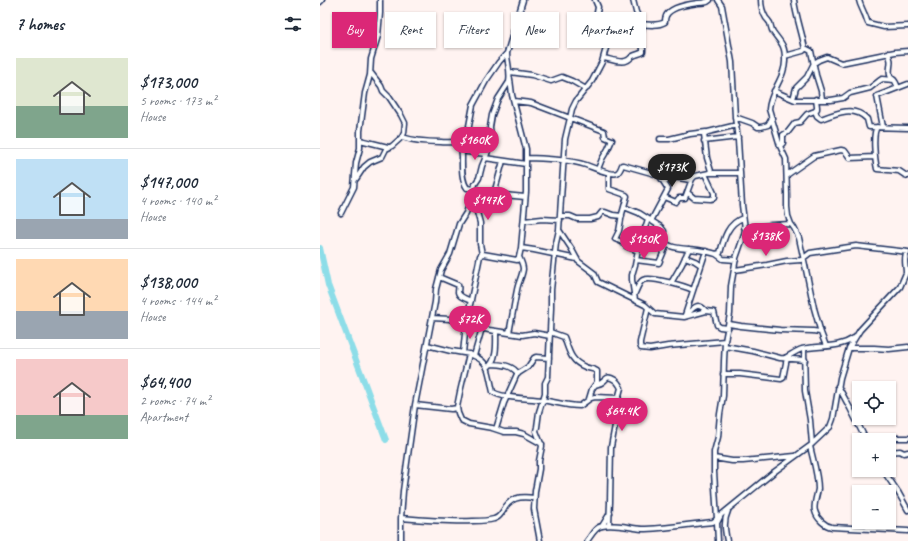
<!DOCTYPE html>
<meta charset="utf-8">
<style>
:root{--surface:#fff;--page:#f2f2f3;--text:#1f2937;--muted:#747a83;--line:#e0e1e3;--accent:#db2777}
body{margin:0;font-family:Caveat,sans-serif;background:var(--page);color:var(--text);height:100vh;display:flex;flex-direction:column;font-size:15px;white-space:nowrap}
*{box-sizing:border-box;margin:0}
p{font-size:13px;color:var(--muted)}
.icon{flex:none;width:22px;height:22px;fill:none;stroke:currentColor;stroke-width:2;stroke-linecap:round;stroke-linejoin:round}
.map{position:relative;flex:1;overflow:hidden}
.sheet{display:flex;flex-direction:column;background:var(--surface);width:320px}
.sheet>*{flex:none}
.hud{position:absolute;left:12px;top:12px;width:380px;height:36px;display:flex;gap:8px}
.fabs{position:absolute;left:532px;top:381px;display:grid;gap:8px}
.fabs a{display:grid;place-items:center;width:44px;height:44px;border-radius:0px;background:var(--surface);box-shadow:0 1px 3px #0004;font-size:20px}
.price{position:absolute;translate:-50% -34px;padding:0 9px;border-radius:14px;background:var(--accent);color:#fff;font-size:13px;line-height:26px;filter:drop-shadow(0 1px 2px #0008)}
.price::after{content:'';position:absolute;left:50%;top:24px;width:12px;height:9px;margin-left:-6px;background:inherit;clip-path:polygon(0 0,100% 0,50% 100%)}
.price.on{background:#222;color:#fff}
ul{padding:0;list-style:none}
li{display:flex;align-items:center;gap:12px;height:100px;padding:0 16px}
li+li{border-top:1px solid var(--line)}
li span{display:grid;place-items:center;flex:none;width:112px;height:80px;border-radius:0px;color:#555}
li>.icon{margin-inline-start:auto}
span .icon{width:48px;height:48px;fill:#fffc;stroke-width:1}
li b{font-size:17px}
h2{display:flex;justify-content:space-between;align-items:center;height:48px;padding:0 16px;font-size:17px}
.pill{padding:0 14px;border-radius:0px;background:var(--surface);box-shadow:0 1px 3px #0004;font-size:14px;line-height:36px}
.pill.on{background:var(--accent);color:#fff}
main{display:flex;flex:1;min-height:0}
.map>svg:first-child{display:block}
.lines{fill:none;stroke-linecap:round;stroke-linejoin:round}
.river{stroke:#8ddde8;stroke-width:6}
.minor-casing{stroke:#1b2f5e;stroke-width:7}
.minor{stroke:#fff;stroke-width:4}
</style>
<main>
<section class="sheet">
<h2>7 homes<svg class="icon" aria-label="filters" viewBox="0 0 24 24"><path d="M4 7h16M4 17h16"/><circle cx="9" cy="7" r="2"/><circle cx="15" cy="17" r="2"/></svg></h2>
<ul>
<li><span style="background:linear-gradient(#dfe7d0 60%,#7fa58c 0)"><svg class="icon" aria-label="home" viewBox="0 0 24 24"><path d="M3 11l9-7 9 7M6 9v11h12V9"/></svg></span><div><b>$173,000</b><p>5 rooms · 173 m²</p><p>House</p></div></li>
<li><span style="background:linear-gradient(#bfe0f5 75%,#9aa5b1 0)"><svg class="icon" aria-label="home" viewBox="0 0 24 24"><path d="M3 11l9-7 9 7M6 9v11h12V9"/></svg></span><div><b>$147,000</b><p>4 rooms · 140 m²</p><p>House</p></div></li>
<li><span style="background:linear-gradient(#ffd9b3 65%,#9aa5b1 0)"><svg class="icon" aria-label="home" viewBox="0 0 24 24"><path d="M3 11l9-7 9 7M6 9v11h12V9"/></svg></span><div><b>$138,000</b><p>4 rooms · 144 m²</p><p>House</p></div></li>
<li><span style="background:linear-gradient(#f6c9c9 70%,#7fa58c 0)"><svg class="icon" aria-label="home" viewBox="0 0 24 24"><path d="M3 11l9-7 9 7M6 9v11h12V9"/></svg></span><div><b>$64,400</b><p>2 rooms · 74 m²</p><p>Apartment</p></div></li>
</ul>
</section>
<div class="map">
<svg width="588" height="541" viewBox="0 0 588 541">
<rect width="100%" height="100%" fill="#fff3f1"/>
<filter id="ink" filterUnits="userSpaceOnUse"><feTurbulence type="fractalNoise" baseFrequency=".025" numOctaves="2"/><feDisplacementMap in="SourceGraphic" scale="8" xChannelSelector="R" yChannelSelector="G"/><feConvolveMatrix kernelMatrix="1 2 1 2 8 2 1 2 1" color-interpolation-filters="sRGB"/></filter>
<g filter="url(#ink)">
<g class="lines">
<path class="river" d="M 0,248 L 8,285 L 66,440"/>
<defs>
<path id="minor" d="M 441,0 C 441,6 443,13 446,18 C 448,20 448,20 450,23 C 451,26 451,29 453,32 C 461,43 465,45 465,59 C 466,77 450,91 449,109 L 460,146 L 466,159 L 467,194 L 467,207 L 468,216 L 471,224 L 474,228 L 479,238 L 485,265 L 494,308 L 501,333 L 506,346
M 539,0 C 540,5 542,8 544,13 C 546,16 546,19 548,23 L 564,27 L 588,26
M 0,2 L 2,0
M 321,24 C 329,25 338,26 345,22 C 345,20 345,18 346,16 C 350,7 370,4 378,3 C 383,3 387,3 390,0
M 485,48 L 491,51 L 496,75 L 501,91 L 502,99
M 567,53 C 574,61 568,67 570,75 C 571,79 571,77 574,80 C 576,82 577,85 578,88
M 465,56 L 483,51 L 485,49 C 482,32 476,17 474,0
M 284,58 C 290,59 302,64 308,60 C 310,59 311,57 313,56 C 317,54 320,54 323,52 L 323,49 L 321,38 L 322,29 L 320,20 L 316,12 L 313,0
M 190,72 L 212,75 L 231,81 L 242,77 L 252,81 L 266,89
M 454,91 L 475,100 L 511,100 L 523,98 L 530,93 L 550,88 L 559,81 L 562,79 L 574,80
M 473,99 L 476,88 L 487,77 L 494,63 L 499,60 L 507,57 L 521,63 L 575,52 L 588,51
M 194,101 L 211,103 L 284,131 L 285,137 L 292,140 L 288,149 L 282,159 L 278,169
M 495,111 L 497,116 L 501,119 C 516,113 534,105 547,119 L 549,127 L 588,128
M 415,117 L 432,123 L 438,127 L 441,127 L 448,125 L 452,118
M 557,127 C 552,134 555,160 557,169 L 579,171 L 585,175 L 588,176
M 563,127 L 557,96 L 588,84
M 82,137 C 94,141 108,142 121,142 C 128,143 135,141 141,143 C 143,147 141,151 142,156 C 142,166 141,180 147,188 L 155,189
M 340,139 L 349,139 L 370,134 L 386,132
M 40,140 L 68,147
M 384,141 L 418,137
M 141,143 L 146,140 L 148,136 L 149,126 L 153,105 L 166,81 L 179,62 L 187,53
M 460,146 L 463,143 L 463,135 L 468,132 L 475,123 L 480,122 L 487,114 L 495,111 L 497,109 L 497,107 L 496,99
M 142,149 L 145,151 L 147,152 L 167,154
M 165,158 L 206,164
M 207,158 C 223,158 251,160 266,165 C 272,167 292,176 297,173 C 299,172 301,168 302,165 L 303,165 L 335,174 L 348,181 C 355,174 361,180 371,180 L 375,176 L 389,173 L 391,171 L 387,158 L 384,134 L 388,132 L 417,125
M 183,161 L 175,190 L 184,195 L 205,197
M 289,173 L 289,189 L 306,195 L 307,196 L 302,214 L 299,231 L 295,239 L 302,242 L 306,246 L 318,251
M 389,173 L 420,173
M 467,175 L 494,156 L 521,150 L 525,151 L 530,158 L 555,157
M 36,179 L 44,167 L 50,162 L 62,157 L 66,149 L 72,146 L 82,137 L 84,133 L 85,123 L 81,115 L 69,97 L 63,91 L 61,86 L 51,73
M 368,193 L 374,198 L 390,199 L 394,198 L 394,193 L 385,174
M 344,197 L 356,202 L 359,198 L 365,198 L 372,179
M 151,202 L 153,203 L 155,205 L 160,223 L 160,244 L 162,254
M 304,207 L 319,213 L 341,227 L 344,231 L 342,240 C 350,250 366,248 378,250 C 384,251 390,252 396,254 L 400,253 C 404,238 408,223 423,218
M 21,213 L 34,187 L 36,163 L 40,148 L 40,131 L 45,93 L 47,86 L 50,75 L 51,59 L 58,36 L 60,13 L 60,0
M 240,216 L 250,216 L 257,219 L 270,219 L 278,217 L 282,212 L 285,212 L 293,215 L 302,216
M 204,221 L 222,219 L 240,220
M 331,221 L 348,189 L 341,178
M 424,227 L 432,228 L 451,225 L 471,224
M 239,230 L 251,248 L 258,261 L 274,273 L 278,282 L 325,305 L 335,314 L 364,317 L 386,311 L 394,312 L 397,325 L 400,327 L 408,328
M 201,248 L 214,250 L 257,259
M 396,254 L 403,259 L 416,260
M 365,257 L 375,261 L 381,265
M 316,260 L 339,263 L 347,244
M 415,270 L 447,265 L 467,261 L 481,260 L 490,253 L 536,246 L 588,252
M 586,273 C 586,265 583,258 587,252
M 119,277 L 138,285 C 139,288 138,290 138,292 C 139,297 146,299 151,301
M 351,283 L 362,264 L 369,249
M 315,293 C 317,289 319,282 323,280 C 331,276 364,286 373,290
M 315,300 L 312,280 L 312,275 L 315,265 L 318,250 L 328,219
M 328,308 L 320,342 L 320,345 L 321,348 L 330,349 L 348,346 L 405,341
M 365,315 L 386,251
M 366,315 C 374,308 377,301 386,311
M 112,318 L 130,319 L 136,322 L 146,326
M 146,324 L 169,330 L 189,333 L 202,335 L 214,333 L 230,336
M 409,324 L 421,326 L 460,330 L 493,331 L 500,332
M 230,332 L 244,337 C 249,350 250,361 265,367 C 269,369 273,368 277,371 L 277,382 L 272,389 L 269,399
M 189,333 C 192,319 194,304 197,290 C 198,283 202,277 203,269 C 203,265 201,261 199,257
M 107,345 C 115,347 123,349 131,351 C 144,353 160,354 167,367 C 170,375 171,384 173,392 C 183,399 210,398 222,400 C 235,402 247,406 260,406 L 271,398 L 275,397 L 298,398
M 405,346 L 433,351 L 460,358 L 485,360
M 529,348 L 554,348 L 569,349 L 588,347
M 484,349 L 485,391 L 490,420 L 492,444
M 143,353 L 146,324 L 160,256 L 162,254 L 163,254 L 197,260 L 199,257 L 201,248 L 206,192 L 206,149 L 192,95 L 190,79
M 149,354 L 140,392 L 137,407 L 138,413 L 141,420 L 149,424 L 172,428 L 184,432 L 196,432 L 204,434 L 222,444
M 154,356 L 162,328
M 465,358 C 471,355 476,351 482,349 C 499,345 518,349 534,338
M 171,364 C 181,365 192,364 198,374
M 167,368 C 178,360 176,343 176,331
M 403,374 L 420,374 L 461,379 L 463,378 L 467,358
M 275,385 C 277,384 279,384 281,383 C 287,380 286,374 295,380 C 298,382 299,384 301,388 L 298,399 L 296,420 L 291,447 L 290,502 L 289,525
M 518,386 L 530,408 L 546,440
M 95,405 L 131,409 L 137,408
M 176,429 L 184,403 L 197,374 L 208,367 L 214,358 L 216,357 L 229,358
M 566,440 L 573,438 L 588,438
M 490,446 C 493,460 498,475 498,489 C 497,495 493,506 495,511 C 497,519 505,526 512,527 L 588,531
M 569,452 L 580,451 L 584,453 L 588,452
M 394,458 L 412,461 L 423,461 L 475,456
M 563,470 L 578,492 L 588,510
M 81,518 C 105,520 129,522 153,521 C 160,521 167,521 174,519 C 179,518 180,515 183,511 C 190,497 200,496 214,498
M 397,519 L 394,472 L 394,452 L 398,437 L 400,414 L 403,396 L 404,361 L 405,341 L 410,314 L 411,286 L 416,258 L 424,235 L 425,229 L 422,205 L 418,140 L 415,117 L 412,62 L 402,6 L 398,0
M 282,526 L 290,513
M 81,541 L 81,518 L 83,491 L 95,405 L 115,302 L 116,289 L 121,270 L 130,254 L 139,224 L 146,213 L 153,195 L 155,184 L 159,178 L 162,166 L 167,154 L 171,140 L 170,127 L 172,115 L 178,99 L 189,82 C 191,71 187,63 187,53 L 203,0
M 220,541 L 214,509 L 215,491 L 219,469 L 219,461 L 222,446 L 216,431 L 217,427 L 219,412 L 225,393 L 225,383 L 228,377 L 231,308 L 231,290 L 236,243 L 239,230 L 241,199 L 245,139 L 250,118 L 252,109 L 256,101 L 272,81 L 282,62 L 286,48 L 282,39 L 276,18 L 278,7 L 275,0
M 267,541 C 271,536 275,527 282,526 C 295,523 309,528 322,529 C 344,529 370,524 393,522 L 398,518
M 398,541 L 397,523 L 401,515 L 454,472 L 491,445 L 510,427 L 513,419 L 520,378 L 529,348 L 540,330 L 580,287 L 586,273 L 588,270
M 407,541 C 405,530 403,522 408,511"/>
</defs>
<use href="#minor" class="minor-casing"/>
<use href="#minor" class="minor"/>
</g>
</g>
</svg>
<div class="fabs">
<a><svg class="icon" aria-label="locate" viewBox="0 0 24 24"><circle cx="12" cy="12" r="6"/><path d="M12 2v4M12 18v4M2 12h4M18 12h4"/></svg></a>
<a>+</a>
<a>−</a>
</div>
<b class="price" style="left:155px;top:161px">$160K</b>
<b class="price on" style="left:352px;top:188px">$173K</b>
<b class="price" style="left:168px;top:221px">$147K</b>
<b class="price" style="left:446px;top:257px">$138K</b>
<b class="price" style="left:324px;top:260px">$150K</b>
<b class="price" style="left:150px;top:340px">$72K</b>
<b class="price" style="left:302px;top:432px">$64.4K</b>
<div class="hud">
<a class="pill on">Buy</a>
<a class="pill">Rent</a>
<a class="pill">Filters</a>
<a class="pill">New</a>
<a class="pill">Apartment</a>
</div>
</div>
</main>
